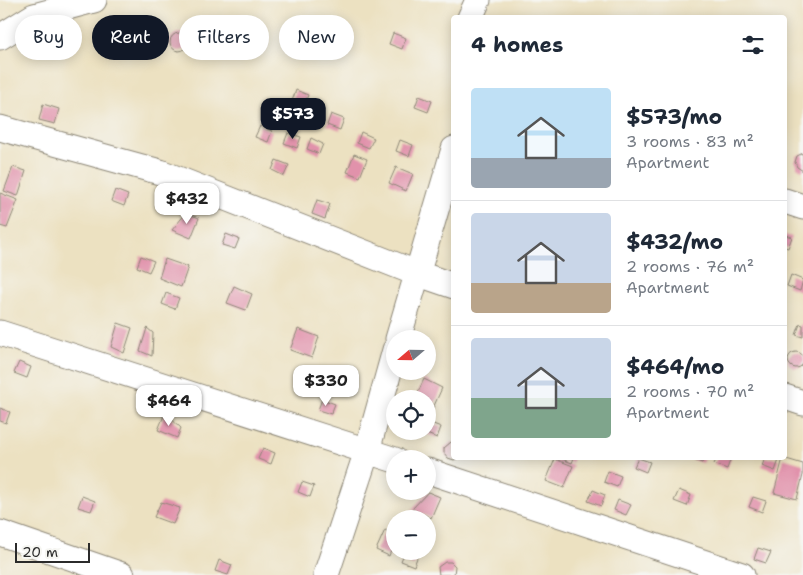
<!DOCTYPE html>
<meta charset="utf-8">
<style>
:root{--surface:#fff;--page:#f2f2f3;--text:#1f2937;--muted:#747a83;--line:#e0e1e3;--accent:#111827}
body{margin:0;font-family:"Shantell Sans",sans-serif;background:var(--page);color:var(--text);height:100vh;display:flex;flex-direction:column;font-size:19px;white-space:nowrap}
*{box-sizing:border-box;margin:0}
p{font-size:16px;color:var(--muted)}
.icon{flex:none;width:28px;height:28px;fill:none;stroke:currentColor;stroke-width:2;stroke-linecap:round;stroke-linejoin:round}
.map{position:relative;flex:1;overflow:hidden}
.sheet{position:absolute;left:451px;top:15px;width:336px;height:445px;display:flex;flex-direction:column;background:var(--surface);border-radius:5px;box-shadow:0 2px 12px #0003}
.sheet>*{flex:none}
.guide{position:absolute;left:15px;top:15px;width:361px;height:45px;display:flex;gap:10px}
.needle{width:32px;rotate:250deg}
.buttons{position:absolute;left:386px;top:330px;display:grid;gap:10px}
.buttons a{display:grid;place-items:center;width:50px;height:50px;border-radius:50%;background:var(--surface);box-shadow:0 2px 12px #0003;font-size:25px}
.scale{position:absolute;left:15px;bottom:12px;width:75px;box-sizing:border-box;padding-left:5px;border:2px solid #2b2b2b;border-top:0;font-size:14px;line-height:18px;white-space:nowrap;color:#2b2b2b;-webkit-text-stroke:4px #f6f6f2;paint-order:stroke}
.price{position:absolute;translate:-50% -42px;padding:0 11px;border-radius:10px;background:#fff;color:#222;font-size:16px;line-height:32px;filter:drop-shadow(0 1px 2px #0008)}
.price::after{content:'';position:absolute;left:50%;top:30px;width:15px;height:11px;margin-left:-8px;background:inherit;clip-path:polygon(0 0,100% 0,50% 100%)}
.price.active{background:var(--accent);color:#fff}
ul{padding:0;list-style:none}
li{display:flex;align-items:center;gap:15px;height:125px;padding:0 20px}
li+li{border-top:1px solid var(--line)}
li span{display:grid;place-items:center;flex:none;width:140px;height:100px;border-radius:5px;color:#555}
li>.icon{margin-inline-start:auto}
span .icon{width:60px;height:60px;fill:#fffc;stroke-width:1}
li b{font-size:21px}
h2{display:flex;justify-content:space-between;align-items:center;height:60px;padding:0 20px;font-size:21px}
.pill{padding:0 18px;border-radius:22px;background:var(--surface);box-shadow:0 2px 12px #0003;font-size:18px;line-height:45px}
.pill.active{background:var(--accent);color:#fff}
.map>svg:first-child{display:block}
.building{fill:#e192ab}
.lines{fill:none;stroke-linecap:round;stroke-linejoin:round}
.minor-casing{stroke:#8c8676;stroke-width:27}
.minor{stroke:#fff;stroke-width:25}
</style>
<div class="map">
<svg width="803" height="575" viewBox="0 0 803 575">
<rect width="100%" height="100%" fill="#f6f6f2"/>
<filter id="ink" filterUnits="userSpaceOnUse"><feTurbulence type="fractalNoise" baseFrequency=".02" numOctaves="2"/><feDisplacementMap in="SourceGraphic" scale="10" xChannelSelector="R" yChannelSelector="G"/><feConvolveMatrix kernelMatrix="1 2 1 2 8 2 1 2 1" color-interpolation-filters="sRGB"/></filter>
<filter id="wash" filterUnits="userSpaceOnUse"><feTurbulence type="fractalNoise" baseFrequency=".0096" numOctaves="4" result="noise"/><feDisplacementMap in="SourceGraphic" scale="20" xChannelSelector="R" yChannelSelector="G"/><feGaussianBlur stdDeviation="1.12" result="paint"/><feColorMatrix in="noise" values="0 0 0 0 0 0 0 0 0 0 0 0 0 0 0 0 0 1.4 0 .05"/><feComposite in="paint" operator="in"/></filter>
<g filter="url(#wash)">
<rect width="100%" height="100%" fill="#ece1c1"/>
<g id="blocks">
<path class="building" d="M 393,33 L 406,38 L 402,49 L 389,44 Z
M170 42a9 9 0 1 1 18 0a9 9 0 1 1-18 0Z
M 296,90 L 308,95 L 304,106 L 292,101 Z
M 419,96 L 432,101 L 428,112 L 415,107 Z
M 43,104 L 59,109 L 55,124 L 39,120 Z
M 331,114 L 344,119 L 340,130 L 327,125 Z
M 260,126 L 272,131 L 268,142 L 255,137 Z
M 361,132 L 374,138 L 369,148 L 357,143 Z
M 288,133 L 301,137 L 297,148 L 284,143 Z
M 311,138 L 323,144 L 319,154 L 307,149 Z
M 400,140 L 413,145 L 409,156 L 396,151 Z
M 803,153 L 803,171 L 797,167 L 795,162 L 797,156 Z
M 354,154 L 367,159 L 360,177 L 347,172 Z
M 276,160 L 289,165 L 284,176 L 272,170 Z
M 13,167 L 26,171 L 18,196 L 4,191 Z
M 396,167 L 413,174 L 406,191 L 389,183 Z
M 115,190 L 128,195 L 124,206 L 111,201 Z
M 0,193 L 18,200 L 7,228 L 0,226 Z
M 317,200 L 330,204 L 325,219 L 312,214 Z
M 186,213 L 199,218 L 191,238 L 172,230 Z
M 226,234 L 239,239 L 235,249 L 222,245 Z
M 785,235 L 792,237 L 788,248 L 785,247 Z
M 141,256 L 154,261 L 149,272 L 137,267 Z
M 165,259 L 188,267 L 181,287 L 159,278 Z
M 791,275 L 803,280 L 800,291 L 787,286 Z
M 234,286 L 252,294 L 246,310 L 227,303 Z
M 166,293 L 179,298 L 175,309 L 162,304 Z
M 118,323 L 132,328 L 124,353 L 111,347 Z
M 800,324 L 803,325 L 803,337 L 796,335 Z
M 147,328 L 153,333 L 152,356 L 140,351 Z
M 298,329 L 319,337 L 312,358 L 290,350 Z
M788 360a8 8 0 1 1 16 0a8 8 0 1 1-16 0Z
M 19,362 L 31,367 L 27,378 L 14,373 Z
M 424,379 L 442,388 L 433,408 L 428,406 L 428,399 L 415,399 Z
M 322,399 L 335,404 L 331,414 L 318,410 Z
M 0,408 L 10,412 L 6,423 L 0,421 Z
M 165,413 L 181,428 L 177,438 L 158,430 Z
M 428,422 L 441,427 L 437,438 L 424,433 L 428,431 Z
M 451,442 L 454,442 L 454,458 L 459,458 L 454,460 L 448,458 L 444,453 L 444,448 Z
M 263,448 L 275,453 L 271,464 L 258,459 Z
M 559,458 L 574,458 L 572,463 Z
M 638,458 L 650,462 L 646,472 L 634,467 Z
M 688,458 L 704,458 L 702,463 Z
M 717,458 L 731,458 L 727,469 L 714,464 Z
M 765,458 L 772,458 L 779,460 L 775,471 L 762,466 Z
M 783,458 L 803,464 L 803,475 L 797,499 L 774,493 Z
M 555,459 L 573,466 L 564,488 L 546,481 Z
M 608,471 L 621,476 L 617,487 L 604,482 Z
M 302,482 L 314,486 L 310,497 L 298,492 Z
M 593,490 L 605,495 L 601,506 L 588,501 Z
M 679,490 L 691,495 L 687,506 L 674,501 Z
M 428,492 L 440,497 L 431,518 L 412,509 Z
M 82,496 L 95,501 L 91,511 L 78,507 Z
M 753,497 L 766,501 L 762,512 L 749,507 Z
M 618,500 L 631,505 L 626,515 L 614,510 Z
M 161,502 L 180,508 L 173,524 L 154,517 Z
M 385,530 L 395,535 L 395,540 L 389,556 L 376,550 Z
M 758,548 L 771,552 L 766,563 L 754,559 Z
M 405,551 L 418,555 L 414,566 L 401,561 Z
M 219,560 L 232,565 L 228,575 L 215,571 Z
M 445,562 L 451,562 L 455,566 L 454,575 L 439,575 L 438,567 Z"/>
</g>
</g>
<g filter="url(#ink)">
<use href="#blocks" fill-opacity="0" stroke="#8c8676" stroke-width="1"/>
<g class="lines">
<defs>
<path id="minor" d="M 470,18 L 478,0
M 0,37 L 34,16 L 94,0
M 0,128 L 160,172 L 416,273 L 454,286
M 785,201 L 803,207
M 0,333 L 395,460
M 398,339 L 454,149
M 785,397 L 803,403
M 428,471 L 742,575
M 0,533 L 122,575
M 326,575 L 367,451 L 395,350"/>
</defs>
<use href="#minor" class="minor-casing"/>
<use href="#minor" class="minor"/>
</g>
</g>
</svg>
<div class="buttons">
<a><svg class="needle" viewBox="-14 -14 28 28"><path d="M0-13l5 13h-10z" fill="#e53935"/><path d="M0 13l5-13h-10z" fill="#747a83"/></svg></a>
<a><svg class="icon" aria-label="locate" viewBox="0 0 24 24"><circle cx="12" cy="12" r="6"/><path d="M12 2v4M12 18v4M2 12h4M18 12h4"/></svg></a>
<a>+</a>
<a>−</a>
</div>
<div class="scale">20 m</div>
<b class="price active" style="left:293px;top:140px">$573</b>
<b class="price" style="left:187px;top:225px">$432</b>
<b class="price" style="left:326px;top:407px">$330</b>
<b class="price" style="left:169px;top:427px">$464</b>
<div class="guide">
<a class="pill">Buy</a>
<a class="pill active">Rent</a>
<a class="pill">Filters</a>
<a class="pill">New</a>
</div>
<section class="sheet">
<h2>4 homes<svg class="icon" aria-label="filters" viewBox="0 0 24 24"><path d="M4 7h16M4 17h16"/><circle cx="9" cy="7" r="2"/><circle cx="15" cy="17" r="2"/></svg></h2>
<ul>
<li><span style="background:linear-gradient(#bfe0f5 70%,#9aa5b1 0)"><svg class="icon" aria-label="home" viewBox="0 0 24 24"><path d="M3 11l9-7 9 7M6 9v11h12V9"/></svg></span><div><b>$573/mo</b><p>3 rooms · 83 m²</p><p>Apartment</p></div></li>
<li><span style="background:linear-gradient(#c9d6e8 70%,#b9a48a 0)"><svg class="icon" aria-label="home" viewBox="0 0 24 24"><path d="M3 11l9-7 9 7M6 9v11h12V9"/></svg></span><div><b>$432/mo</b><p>2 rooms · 76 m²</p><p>Apartment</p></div></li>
<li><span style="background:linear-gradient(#c9d6e8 60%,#7fa58c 0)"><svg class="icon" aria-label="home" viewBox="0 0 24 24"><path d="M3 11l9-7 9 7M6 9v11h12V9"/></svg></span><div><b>$464/mo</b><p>2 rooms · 70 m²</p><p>Apartment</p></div></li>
</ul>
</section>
</div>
